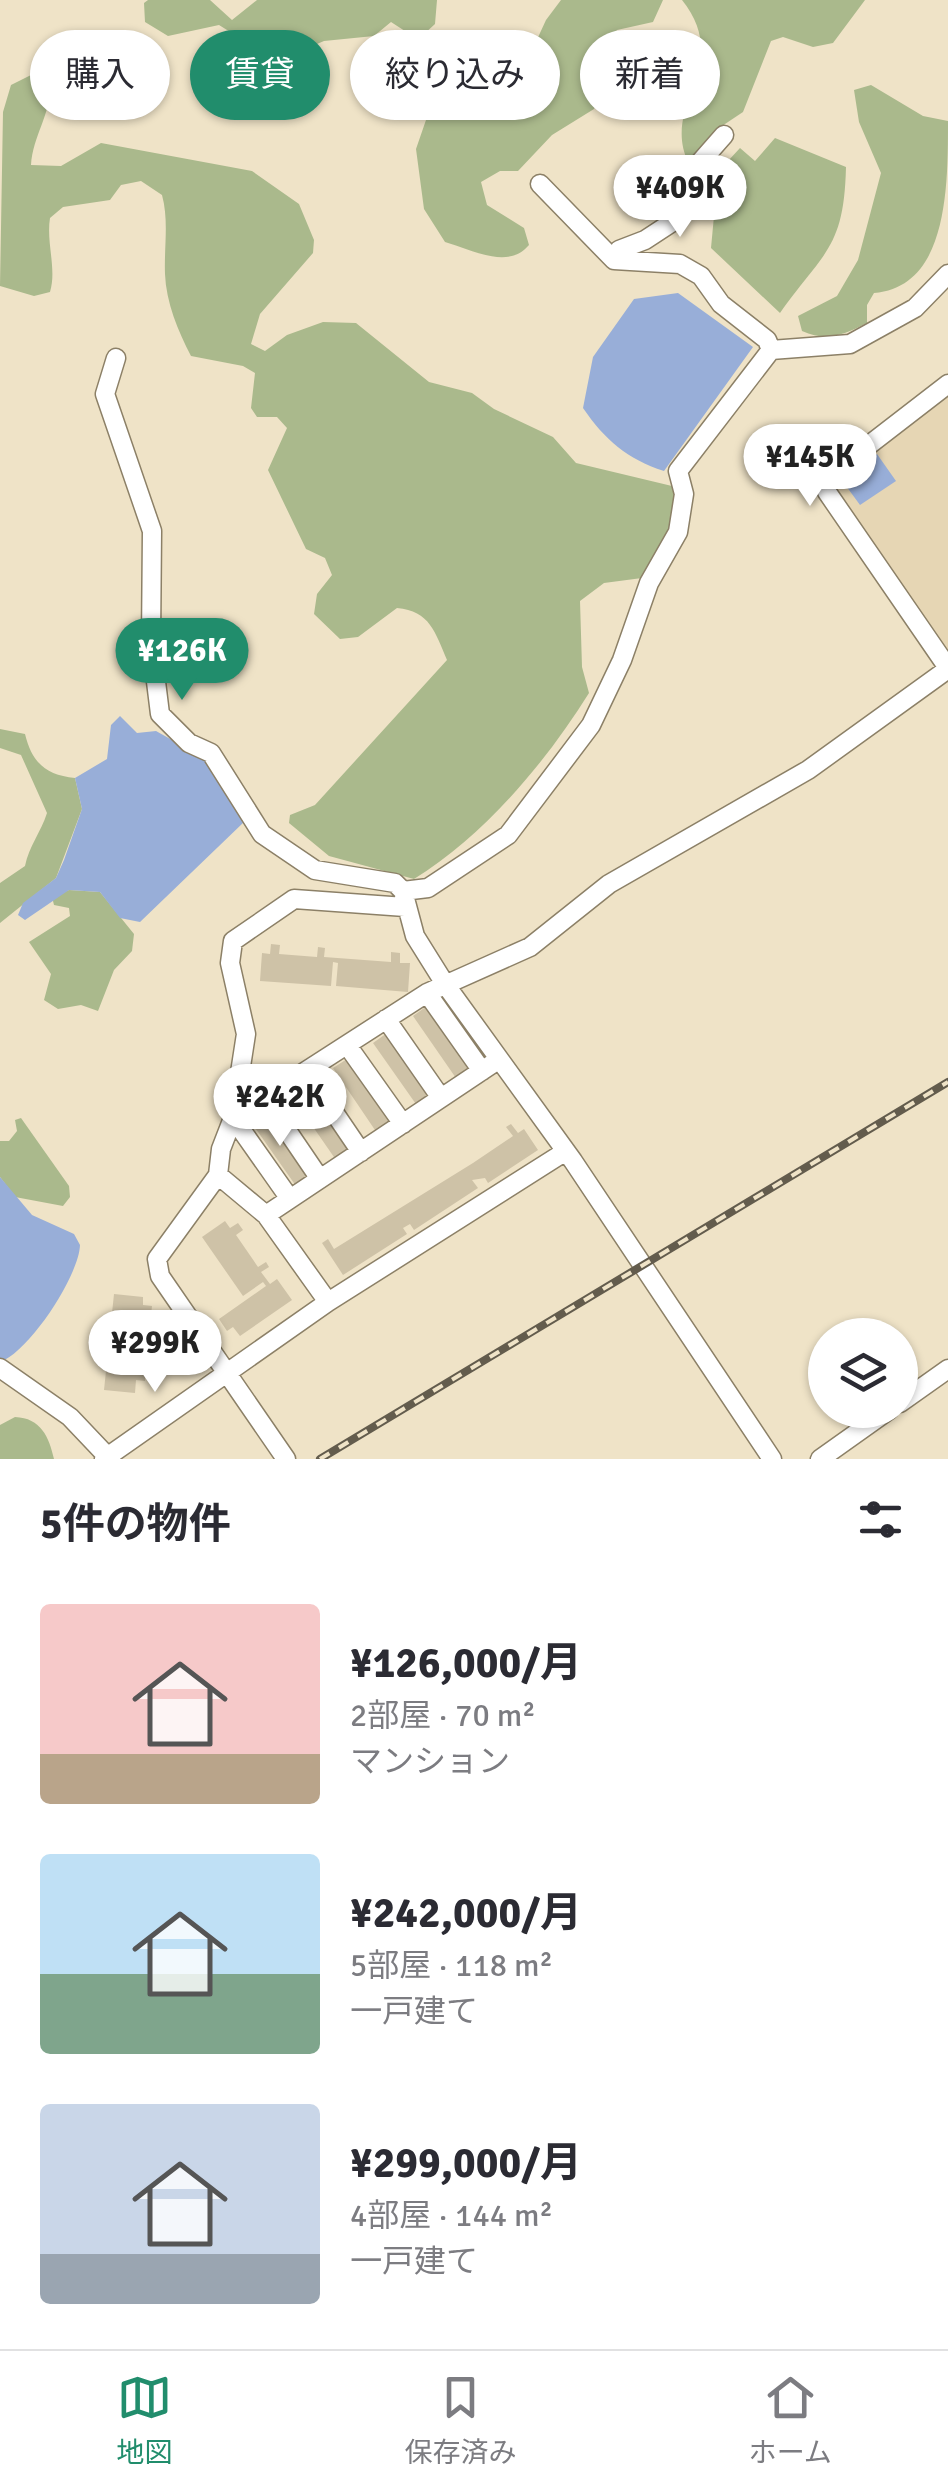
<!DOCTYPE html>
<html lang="ja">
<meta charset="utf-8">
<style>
:root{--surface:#fff;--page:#f2f2f3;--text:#2b2b33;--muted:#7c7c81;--line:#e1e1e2;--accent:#218d6c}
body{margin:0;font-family:Signika,"Noto Sans JP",sans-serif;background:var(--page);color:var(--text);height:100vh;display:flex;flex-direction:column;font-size:38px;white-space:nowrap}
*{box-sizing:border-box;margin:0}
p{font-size:32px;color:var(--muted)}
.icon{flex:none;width:55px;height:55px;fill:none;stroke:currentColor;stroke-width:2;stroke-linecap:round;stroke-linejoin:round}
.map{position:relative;height:1459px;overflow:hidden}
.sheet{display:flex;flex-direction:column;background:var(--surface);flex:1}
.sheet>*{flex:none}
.guide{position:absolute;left:30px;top:30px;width:890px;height:90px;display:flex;gap:20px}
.buttons{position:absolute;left:808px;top:1318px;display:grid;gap:20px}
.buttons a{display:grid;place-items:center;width:110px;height:110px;border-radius:50%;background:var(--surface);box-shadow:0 2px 8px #0004;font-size:50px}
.price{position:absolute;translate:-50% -85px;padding:0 22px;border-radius:35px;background:#fff;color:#222;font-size:32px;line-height:65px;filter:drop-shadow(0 2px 5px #0008)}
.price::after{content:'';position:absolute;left:50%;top:60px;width:30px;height:22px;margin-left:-15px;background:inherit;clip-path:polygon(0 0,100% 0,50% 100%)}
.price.on{background:var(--accent);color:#fff}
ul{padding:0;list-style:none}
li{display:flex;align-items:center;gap:30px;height:250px;padding:0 40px}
li span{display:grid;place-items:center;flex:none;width:280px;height:200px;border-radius:10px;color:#555}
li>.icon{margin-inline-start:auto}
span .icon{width:120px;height:120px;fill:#fffc;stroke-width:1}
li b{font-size:42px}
h2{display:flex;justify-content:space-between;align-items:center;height:120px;padding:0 40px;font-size:42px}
.tag{padding:0 35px;border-radius:45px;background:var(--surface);box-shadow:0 2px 8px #0004;font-size:35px;line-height:90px}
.tag.on{background:var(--accent);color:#fff}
.tabs{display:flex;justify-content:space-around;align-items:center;height:140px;border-top:2px solid var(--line);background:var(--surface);font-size:28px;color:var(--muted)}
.tabs a{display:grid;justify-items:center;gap:5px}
.tabs .on{color:var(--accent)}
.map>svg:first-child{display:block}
.built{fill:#e6d6b4}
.green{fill:#aab98c}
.water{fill:#98aed8}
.building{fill:#cec2a7}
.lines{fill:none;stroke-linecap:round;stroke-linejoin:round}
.minor-casing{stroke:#8c8067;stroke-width:21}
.minor{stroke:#fff;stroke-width:18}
.rail-casing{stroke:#635c4d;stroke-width:8}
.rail{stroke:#efe3c7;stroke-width:4;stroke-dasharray:11;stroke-linecap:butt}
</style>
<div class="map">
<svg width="948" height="1459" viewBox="0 0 948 1459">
<rect width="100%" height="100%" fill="#efe3c7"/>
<path class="built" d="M 948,388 L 948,652 L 834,488 L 836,470 Z"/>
<path class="green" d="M 148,0 L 210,0 L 232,20 L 257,0 L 437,0 L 435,24 L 423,35 L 408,33 L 391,22 L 374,36 L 324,41 L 277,61 L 219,25 L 168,36 L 145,22 L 144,3 Z
M 561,0 L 663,0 L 653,22 L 617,30 L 613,39 L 626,61 L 603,84 L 594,109 L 552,135 L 518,171 L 500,171 L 481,182 L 487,205 L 524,228 L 529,245 C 508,270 473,250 445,242 L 424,209 L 416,149 L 426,120 L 490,77 L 528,59 L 546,20 Z
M 682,0 L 865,0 L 833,43 L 813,47 L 783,37 L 771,41 L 743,112 L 719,128 L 700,157 L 689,164 C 659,104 734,65 682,0 Z
M 31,75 L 50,80 C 53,112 33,134 31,165 L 61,166 L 101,143 L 252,171 L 299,204 L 314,240 L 313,253 L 260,314 L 251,344 L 265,351 L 287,335 L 323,322 L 356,323 L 429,382 L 472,393 L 494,409 L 553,437 L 576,463 L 672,486 L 680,495 L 667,540 L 642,578 L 604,583 L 580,601 L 582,667 L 589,693 C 546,762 484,836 414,879 L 329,856 L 289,823 L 290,815 L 315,805 L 447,660 C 435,632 430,611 397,608 L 358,637 L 340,639 L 314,614 L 317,594 L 332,575 L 325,558 L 306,549 L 268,470 L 287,428 L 277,417 L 257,417 L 251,408 L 255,373 L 243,366 L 191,356 C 178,331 166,302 165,274 C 164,246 169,221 162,195 L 141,181 L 121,185 L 110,200 L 63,207 L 50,218 C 46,243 57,269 50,292 L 34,296 L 0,286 L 3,112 L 11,85 Z
M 871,85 L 923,116 L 948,121 C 948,187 948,287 874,293 L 867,305 L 867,323 C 843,335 827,342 802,331 L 798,316 L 837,296 L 858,260 L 881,173 L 859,122 L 854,90 Z
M 775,138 L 846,167 C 844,249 824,251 780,313 L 711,248 L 714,216 L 724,204 L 721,185 L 730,175 L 728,161 L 740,148 L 755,161 Z
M 0,729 L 25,734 C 32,763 46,775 75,778 L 82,809 L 56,878 L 0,923 L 0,883 L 25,866 C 29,846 41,832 47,813 L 21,755 L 0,748 Z
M 69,890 L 100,892 L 134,934 L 132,951 L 114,970 L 98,1011 L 81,1005 L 58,1009 L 44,1000 L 51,974 L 29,942 L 70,916 L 69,908 L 54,905 L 52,897 Z
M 21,1118 L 69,1186 L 70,1197 L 63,1206 L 15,1197 L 0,1177 L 0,1141 L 9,1141 L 17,1131 L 15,1120 Z
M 15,1417 C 41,1418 49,1437 54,1459 L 0,1459 L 0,1425 Z"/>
<path class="water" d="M 678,293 L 753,347 L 664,471 C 627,459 605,440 583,408 L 593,357 L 634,299 Z
M 877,454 L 896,481 L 860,505 L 841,479 Z
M 120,716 L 137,733 L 156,731 L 206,759 L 244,822 L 140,922 L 120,918 L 100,892 L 69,890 L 25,920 L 18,915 L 23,903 L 56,878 L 64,860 L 82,809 L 75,778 L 107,759 L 111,725 Z
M 0,1177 L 32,1215 L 74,1234 L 80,1245 C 79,1276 29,1352 0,1362 Z"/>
<path class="building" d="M 271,944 L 280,945 L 279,954 L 317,957 L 318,947 L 325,948 L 324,957 L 391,962 L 391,952 L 400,953 L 400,963 L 410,963 L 408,992 L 336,986 L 338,963 L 333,962 L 331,986 L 260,981 L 262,953 L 270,954 Z
M 427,1006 L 472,1071 L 458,1081 L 413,1016 Z
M 387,1033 L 432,1097 L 418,1107 L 373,1043 Z
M 347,1059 L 392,1123 L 377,1133 L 333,1068 Z
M 306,1086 L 350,1150 L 336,1160 L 291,1095 Z
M 265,1112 L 310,1176 L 296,1186 L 251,1122 Z
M 511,1124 L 518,1133 L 524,1129 L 538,1150 L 488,1183 L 485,1178 L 472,1180 L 478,1188 L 414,1230 L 410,1224 L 403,1228 L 407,1234 L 343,1275 L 322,1243 L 328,1239 L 334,1249 L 473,1163 L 513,1136 L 506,1127 Z
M 225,1221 L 230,1228 L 238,1223 L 243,1230 L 236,1235 L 258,1267 L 266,1262 L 269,1267 L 261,1272 L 270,1284 L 277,1279 L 292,1300 L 240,1336 L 233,1327 L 227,1331 L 219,1319 L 266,1286 L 263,1282 L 243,1296 L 202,1237 Z
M 114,1294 L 143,1297 L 143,1305 L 152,1306 L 151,1315 L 142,1314 L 136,1374 L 145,1375 L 145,1381 L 136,1380 L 135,1393 L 104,1390 Z"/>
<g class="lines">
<defs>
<path id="minor" d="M 540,184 L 614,260 L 680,264 L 701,276 L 721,304 L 767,340 L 771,350
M 614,260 L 619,250 L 645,240 L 674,221 L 688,176 L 724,135
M 116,358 L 105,394 L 152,531 L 151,641 L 160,714 L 189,743 L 211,753 L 262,834 L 315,870 L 395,883 L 403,891 L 415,936 L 445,984 L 573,1161 L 772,1459
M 948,384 L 825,479 L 827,492 L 948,668
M 403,891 L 428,888 L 508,835 L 591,725 L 622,660 L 649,583 L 678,532 L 684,494 L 678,471 L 771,350 L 850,344 L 915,308 L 948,274
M 427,993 L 482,1071
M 386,1019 L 441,1098
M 347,1045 L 403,1124
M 306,1071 L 361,1152
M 265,1098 L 320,1179
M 233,1118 L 427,993 L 530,947 L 609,884 L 808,770 L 948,669
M 233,1118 L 290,1199
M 218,1175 L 266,1215
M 328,1302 L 266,1215 L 498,1060
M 0,1368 L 70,1417 L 107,1456
M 900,1403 L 948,1369
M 104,1459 L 328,1302 L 563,1153
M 286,1459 L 160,1276 L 157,1259 L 218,1175 L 221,1149 L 233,1118 L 246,1034 L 230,963 L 233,941 L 294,899 L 405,907
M 820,1459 L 889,1410"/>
</defs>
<use href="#minor" class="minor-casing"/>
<use href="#minor" class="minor"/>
<defs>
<path id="rail" d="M 320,1459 L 948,1082"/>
</defs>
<use href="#rail" class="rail-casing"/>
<use href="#rail" class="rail"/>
</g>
</svg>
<div class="buttons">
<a><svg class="icon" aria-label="layers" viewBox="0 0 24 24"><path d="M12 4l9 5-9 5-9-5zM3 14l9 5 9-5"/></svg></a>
</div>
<b class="price" style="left:680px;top:240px">¥409K</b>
<b class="price" style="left:810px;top:509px">¥145K</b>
<b class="price on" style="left:182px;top:703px">¥126K</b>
<b class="price" style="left:280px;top:1149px">¥242K</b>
<b class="price" style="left:155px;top:1395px">¥299K</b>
<div class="guide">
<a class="tag">購入</a>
<a class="tag on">賃貸</a>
<a class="tag">絞り込み</a>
<a class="tag">新着</a>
</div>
</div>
<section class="sheet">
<h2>5件の物件<svg class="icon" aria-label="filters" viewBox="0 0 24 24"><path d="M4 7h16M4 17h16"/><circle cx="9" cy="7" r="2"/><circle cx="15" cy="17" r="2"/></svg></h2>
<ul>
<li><span style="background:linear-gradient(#f6c9c9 75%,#b9a48a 0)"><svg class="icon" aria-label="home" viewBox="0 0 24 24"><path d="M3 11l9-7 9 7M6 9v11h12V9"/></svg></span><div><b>¥126,000/月</b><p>2部屋 · 70 m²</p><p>マンション</p></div></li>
<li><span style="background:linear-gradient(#bfe0f5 60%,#7fa58c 0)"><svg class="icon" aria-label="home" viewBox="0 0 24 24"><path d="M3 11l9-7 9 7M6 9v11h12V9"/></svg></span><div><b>¥242,000/月</b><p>5部屋 · 118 m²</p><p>一戸建て</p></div></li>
<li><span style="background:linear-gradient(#c9d6e8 75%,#9aa5b1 0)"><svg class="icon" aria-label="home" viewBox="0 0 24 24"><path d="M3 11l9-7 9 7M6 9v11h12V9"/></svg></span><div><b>¥299,000/月</b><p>4部屋 · 144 m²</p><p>一戸建て</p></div></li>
</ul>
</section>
<nav class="tabs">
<a class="on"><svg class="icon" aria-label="map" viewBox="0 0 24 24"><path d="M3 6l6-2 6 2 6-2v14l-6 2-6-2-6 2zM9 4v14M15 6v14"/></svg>地図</a>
<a><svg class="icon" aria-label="saved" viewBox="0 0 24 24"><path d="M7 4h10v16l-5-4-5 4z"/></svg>保存済み</a>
<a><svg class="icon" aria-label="home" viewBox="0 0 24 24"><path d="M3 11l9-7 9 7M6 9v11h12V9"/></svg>ホーム</a>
</nav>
